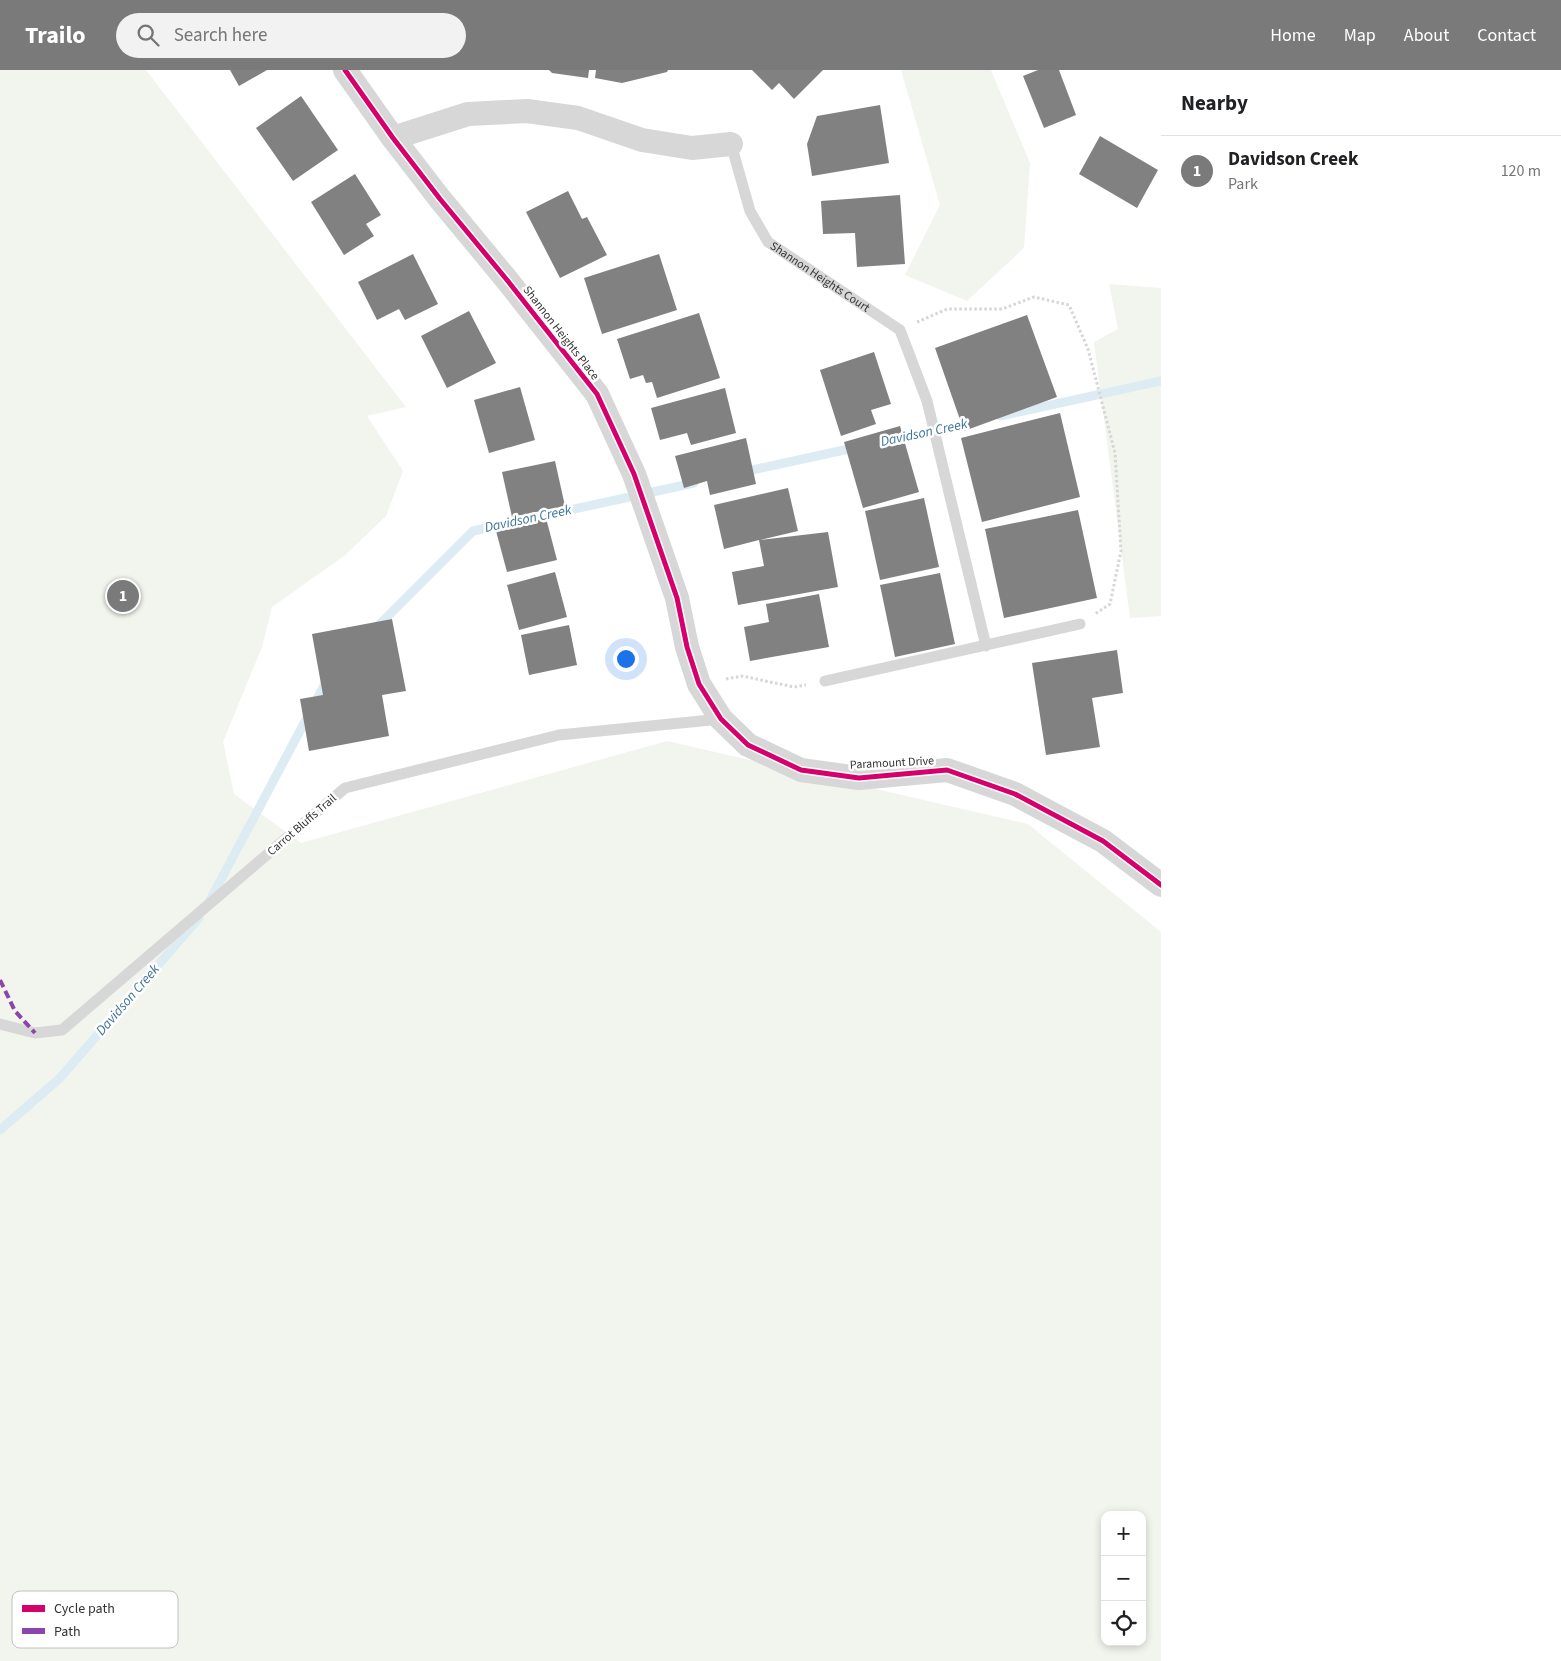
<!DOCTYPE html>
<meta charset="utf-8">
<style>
:root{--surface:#fff;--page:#f2f2f2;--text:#202124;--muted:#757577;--line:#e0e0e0;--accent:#7a7a7a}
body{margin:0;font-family:"Source Sans 3",sans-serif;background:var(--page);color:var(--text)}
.controls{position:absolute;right:15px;bottom:15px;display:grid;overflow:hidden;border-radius:10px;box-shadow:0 2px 8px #0003}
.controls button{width:45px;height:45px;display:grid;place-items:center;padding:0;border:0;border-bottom:1px solid var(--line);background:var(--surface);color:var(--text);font:25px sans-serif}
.you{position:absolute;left:625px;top:588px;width:18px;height:18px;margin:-12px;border:4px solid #fff;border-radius:50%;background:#1a73e8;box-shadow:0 0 0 8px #1a73e833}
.badge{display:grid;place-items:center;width:32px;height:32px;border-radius:50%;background:var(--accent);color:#fff;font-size:16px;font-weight:700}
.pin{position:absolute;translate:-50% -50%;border:2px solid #fff;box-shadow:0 1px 5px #0006}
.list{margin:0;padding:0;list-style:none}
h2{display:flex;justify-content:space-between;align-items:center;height:65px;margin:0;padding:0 20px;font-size:21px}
h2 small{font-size:16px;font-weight:400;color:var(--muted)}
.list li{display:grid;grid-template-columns:32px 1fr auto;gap:15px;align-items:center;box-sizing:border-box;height:70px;padding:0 20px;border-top:1px solid var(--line)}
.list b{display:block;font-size:19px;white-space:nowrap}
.list p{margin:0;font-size:16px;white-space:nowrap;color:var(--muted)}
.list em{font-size:16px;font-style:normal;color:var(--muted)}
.icon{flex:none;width:28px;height:28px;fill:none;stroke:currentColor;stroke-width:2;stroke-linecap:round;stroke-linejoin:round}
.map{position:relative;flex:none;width:1161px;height:1591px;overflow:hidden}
header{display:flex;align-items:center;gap:30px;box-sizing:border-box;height:70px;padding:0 25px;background:var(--accent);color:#fff}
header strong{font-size:24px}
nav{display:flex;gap:28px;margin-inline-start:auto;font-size:18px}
.search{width:350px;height:45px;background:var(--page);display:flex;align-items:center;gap:12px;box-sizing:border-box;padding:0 18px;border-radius:28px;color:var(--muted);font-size:19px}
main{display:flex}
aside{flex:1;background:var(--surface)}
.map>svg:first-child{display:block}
.green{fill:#f1f5ed;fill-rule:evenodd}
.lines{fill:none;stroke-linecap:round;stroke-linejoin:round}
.stream{stroke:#ddebf3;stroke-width:9}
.building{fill:#818181}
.path{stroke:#d6d6d6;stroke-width:3;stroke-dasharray:2.5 2.5;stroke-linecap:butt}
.service{stroke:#d7d7d7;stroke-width:11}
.minor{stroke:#d7d7d7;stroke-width:24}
.quiet{stroke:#8e44ad;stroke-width:4;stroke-dasharray:8 4;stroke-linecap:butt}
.cycleway-casing{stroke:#fff;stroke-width:8}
.cycleway{stroke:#d6006c;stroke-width:5}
.labels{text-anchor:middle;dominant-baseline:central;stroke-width:5;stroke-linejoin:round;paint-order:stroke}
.street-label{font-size:12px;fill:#333;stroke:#fff}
.water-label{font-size:14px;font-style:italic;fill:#3f7597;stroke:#fff}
.key{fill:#fff;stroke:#c2c2c2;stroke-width:1}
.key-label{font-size:14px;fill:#333}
</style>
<header>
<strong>Trailo</strong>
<div class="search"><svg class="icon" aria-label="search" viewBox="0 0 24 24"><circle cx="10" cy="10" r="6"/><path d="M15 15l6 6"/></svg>Search here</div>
<nav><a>Home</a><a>Map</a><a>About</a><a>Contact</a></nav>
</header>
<main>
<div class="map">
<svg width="1161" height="1591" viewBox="0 0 1161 1591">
<rect width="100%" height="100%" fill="#fff"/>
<g class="green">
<path d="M0,0H146L406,337L367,346L403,401L386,446L344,486L272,537L262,577L223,672L234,724L301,773L667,671L1028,754L1161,862V1591H0ZM1105,1445H1142V1572H1105Z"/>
<polygon points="901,0 991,0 1030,93 1024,178 967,231 905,205 940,135"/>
<polygon points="1109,214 1161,218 1161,546 1130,548 1094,272 1118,259"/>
</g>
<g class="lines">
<g class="stream">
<polyline points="1000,346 1161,311"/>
<polyline points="892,370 973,352"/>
<polyline points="743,402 858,377"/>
<polyline points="377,557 473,461 694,413"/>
<polyline points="209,832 328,608"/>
<polyline points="0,1060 60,1008 199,848"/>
</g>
</g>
<g class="building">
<polygon points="230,0 267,0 239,16"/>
<polygon points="549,0 589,0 588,8 552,3"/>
<polygon points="596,0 668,0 667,2 622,13 595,8"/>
<polygon points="752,0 823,0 794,29 779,13 772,20"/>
<polygon points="1038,0 1059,0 1076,45 1044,58 1023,6"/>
<polygon points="301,26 338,80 293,111 256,58"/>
<polygon points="880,35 889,93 812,106 807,74 817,46"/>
<polygon points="1100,66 1158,100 1137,138 1079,104"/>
<polygon points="355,104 381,145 366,154 374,166 344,185 311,132"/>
<polygon points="568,121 582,149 587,147 607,185 560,208 526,142"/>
<polygon points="900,125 905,194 857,197 855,163 823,164 821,131"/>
<polygon points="413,184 438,234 405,250 399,239 377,250 358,212"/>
<polygon points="659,184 677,240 602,264 584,208"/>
<polygon points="469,241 496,293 447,318 421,266"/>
<polygon points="699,243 720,308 657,328 652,312 646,313 643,305 630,309 617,269"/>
<polygon points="1027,245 1057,327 964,361 935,278"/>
<polygon points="874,282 891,334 871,340 876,354 841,366 820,300"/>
<polygon points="520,317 535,370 489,383 474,330"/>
<polygon points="725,318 736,363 691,375 687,363 660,370 651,338"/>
<polygon points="1060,343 1080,427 982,452 961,368"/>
<polygon points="900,356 919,422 863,438 844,372"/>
<polygon points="746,368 756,414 710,425 707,411 684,418 675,386"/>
<polygon points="555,391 565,436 512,447 502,402"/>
<polygon points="788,418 798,461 760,470 828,462 838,517 738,535 732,502 764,496 759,470 724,479 714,435"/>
<polygon points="924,428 939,497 880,510 865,441"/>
<polygon points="1078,440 1097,528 1004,548 985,459"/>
<polygon points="546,448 557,490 507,502 496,461"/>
<polygon points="555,502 567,547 519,560 507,515"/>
<polygon points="940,503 955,574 895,587 880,515"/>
<polygon points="819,524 829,577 750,591 744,557 769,552 766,534"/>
<polygon points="392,549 406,621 382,625 389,666 309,681 300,629 323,625 312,564"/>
<polygon points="569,555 577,595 529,605 521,565"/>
<polygon points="1117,580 1123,623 1092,628 1100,677 1046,685 1032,593"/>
</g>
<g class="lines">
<g class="path">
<polyline points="917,252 947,239 1002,239 1034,227 1069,235 1088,279 1115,383 1121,481 1110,534 1095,544"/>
<polyline points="726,609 742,606 794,617 806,615"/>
</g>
<g class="service">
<path id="s1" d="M731,74L750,141L768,172L900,260L927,331L986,576"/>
<polyline points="825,611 1080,554"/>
<polyline points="0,954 35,963 62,960 345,718 559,665 721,649"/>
</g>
<g class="minor">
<polyline points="345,0 393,68 440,129 507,210 597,324 634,404 677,528 687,577 699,614 721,649 748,675 801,700 859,708 947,700 1015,724 1103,771 1161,815"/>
<polyline points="393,68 468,44 527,41 578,48 642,70 692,78 731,74"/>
</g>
<polyline class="quiet" points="0,910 15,941 35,963"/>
<defs>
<polyline id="cycleway" points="345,0 393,68 440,129 507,210 597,324 634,404 677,528 687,577 699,614 721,649 748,675 801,700 859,708 947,700 1015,724 1103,771 1161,815"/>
</defs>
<use href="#cycleway" class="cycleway-casing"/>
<use href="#cycleway" class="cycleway"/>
</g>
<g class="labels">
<g class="street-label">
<text stroke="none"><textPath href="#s1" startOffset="168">Shannon Heights Court</textPath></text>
<text transform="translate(561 263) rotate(52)">Shannon Heights Place</text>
<text transform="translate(892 693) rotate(-3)">Paramount Drive</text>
<text transform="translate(302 755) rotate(-41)">Carrot Bluffs Trail</text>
</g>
<g class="water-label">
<text transform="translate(924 363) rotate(-12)">Davidson Creek</text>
<text transform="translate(528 449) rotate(-12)">Davidson Creek</text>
<text transform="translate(128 930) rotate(-49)">Davidson Creek</text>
</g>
</g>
<rect x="12" y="1521" width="166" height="57" rx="8" class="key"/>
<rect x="22" y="1535" width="23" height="7" fill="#d6006c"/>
<rect x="22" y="1558" width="23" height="6" fill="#8e44ad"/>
<g class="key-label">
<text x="54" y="1543">Cycle path</text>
<text x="54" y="1566">Path</text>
</g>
</svg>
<div class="controls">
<button>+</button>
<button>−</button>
<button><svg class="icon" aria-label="locate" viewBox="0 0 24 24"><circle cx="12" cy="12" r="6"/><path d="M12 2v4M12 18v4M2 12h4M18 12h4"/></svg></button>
</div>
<div class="you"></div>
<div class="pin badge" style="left:123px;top:526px">1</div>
</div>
<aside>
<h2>Nearby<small></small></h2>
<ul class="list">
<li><span class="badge">1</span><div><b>Davidson Creek</b><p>Park</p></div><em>120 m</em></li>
</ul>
</aside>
</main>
